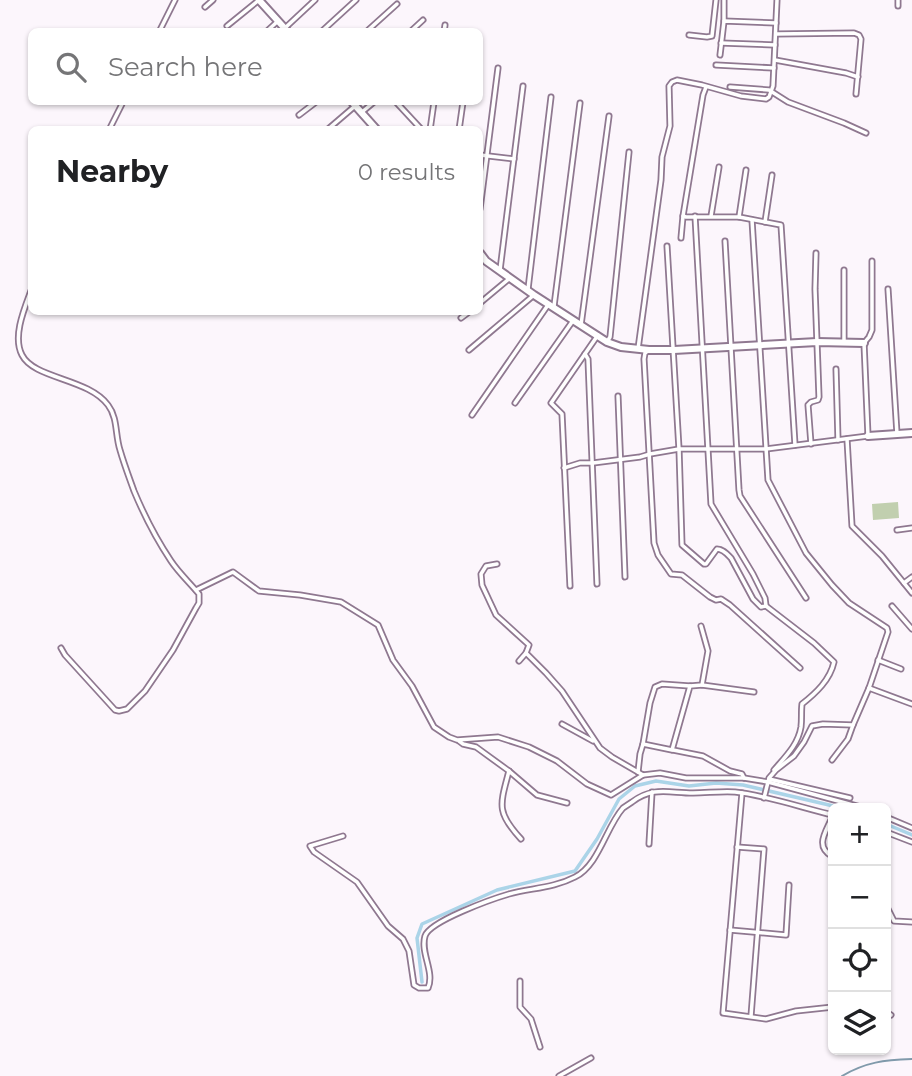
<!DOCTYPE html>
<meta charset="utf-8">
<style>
:root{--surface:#fff;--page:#f6f6f6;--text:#202124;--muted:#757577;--line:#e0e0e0}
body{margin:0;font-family:Montserrat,sans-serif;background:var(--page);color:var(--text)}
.controls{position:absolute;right:21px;bottom:21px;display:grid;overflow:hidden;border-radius:10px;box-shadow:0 2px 5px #0004}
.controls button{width:63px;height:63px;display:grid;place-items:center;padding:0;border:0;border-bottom:2px solid var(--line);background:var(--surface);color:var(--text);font:35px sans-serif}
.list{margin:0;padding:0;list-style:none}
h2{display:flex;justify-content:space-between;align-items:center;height:91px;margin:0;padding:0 28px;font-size:30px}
h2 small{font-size:23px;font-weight:400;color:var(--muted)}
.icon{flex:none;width:38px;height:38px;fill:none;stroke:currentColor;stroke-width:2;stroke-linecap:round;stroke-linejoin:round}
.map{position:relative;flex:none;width:912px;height:1076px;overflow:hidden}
.search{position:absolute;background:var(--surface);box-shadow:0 2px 5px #0004;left:28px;top:28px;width:455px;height:77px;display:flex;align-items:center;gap:18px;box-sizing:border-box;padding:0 24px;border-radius:10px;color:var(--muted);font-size:26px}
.panel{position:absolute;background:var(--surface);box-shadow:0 2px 5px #0004;left:28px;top:126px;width:455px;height:189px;border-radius:10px}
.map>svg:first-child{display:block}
.green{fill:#c1cfaf}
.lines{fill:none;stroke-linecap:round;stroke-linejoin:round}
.stream{stroke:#809aab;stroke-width:2}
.canal{stroke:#abd4e8;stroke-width:3.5}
.street-casing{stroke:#8f7890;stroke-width:7}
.secondary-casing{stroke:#8f7890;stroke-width:10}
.street{stroke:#fff;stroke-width:3.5}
.secondary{stroke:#fff;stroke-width:6}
</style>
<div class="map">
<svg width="912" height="1076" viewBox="0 0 912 1076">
<rect width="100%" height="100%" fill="#fcf6fc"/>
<polygon class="green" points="898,502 899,518 873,520 872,504"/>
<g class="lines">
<path class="stream" d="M842,1076C866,1062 884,1060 912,1059"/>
<g class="canal">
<polyline points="886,824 912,835"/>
<polyline points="422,982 417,938 422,924 497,890 575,871 597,839 619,799 635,786 656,781 689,786 716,783 743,785 842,808"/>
</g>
<defs>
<g id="street">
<polyline points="898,0 898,6"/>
<polyline points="205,7 213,0"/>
<polyline points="724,21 724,0"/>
<polyline points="227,26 259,0"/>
<polyline points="285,28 315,0"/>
<polyline points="159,32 175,0"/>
<polyline points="266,32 278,21"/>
<polyline points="321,32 356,0"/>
<polyline points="366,32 397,4"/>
<polyline points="410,32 423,20"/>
<polyline points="444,32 445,25"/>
<polyline points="776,34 854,33 859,35 861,39 856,94"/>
<polyline points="689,35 707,37 712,36 716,0"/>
<polyline points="721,43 775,45"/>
<polyline points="720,55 724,21 776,23"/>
<polyline points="775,60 846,73 858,77"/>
<polyline points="716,65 774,68"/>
<polyline points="706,87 703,95 683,216 686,217 739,217 781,225 795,445"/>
<polyline points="730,87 769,90 788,102 844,123 866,133"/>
<polyline points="396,102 422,130"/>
<polyline points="362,112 374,102"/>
<polyline points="299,115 316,102"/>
<polyline points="109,130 123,102"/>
<polyline points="327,130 355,106"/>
<polyline points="430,130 434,102"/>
<polyline points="459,130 463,102"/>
<polyline points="480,155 514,159"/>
<polyline points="480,209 498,68"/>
<path d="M695,216L711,504L753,574L765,598L766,606L814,643L834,662C830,680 816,693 802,704C801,712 802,719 801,727C798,745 785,757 774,770"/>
<polyline points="711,216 719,167"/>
<polyline points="739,217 746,170"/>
<polyline points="752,220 768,480 806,553 832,585 849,603 887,628 888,632 869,688 853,725 823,724 812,726 804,742 794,756 776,770 769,778 764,798"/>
<polyline points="765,222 772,175"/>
<polyline points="681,238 683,216"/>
<polyline points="725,241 739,490 740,496 806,598"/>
<path d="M667,246L679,449L682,545L704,564H706L717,549C723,549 727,554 731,558L753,599L761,607L766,606"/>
<polyline points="500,270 523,86"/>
<path d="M32,288C25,307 12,336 22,355C34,379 88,378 108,405C118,418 115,435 120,450C124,464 129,477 134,491C144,515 157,540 171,561C179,573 190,583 199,594V603L196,608L173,650L145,691L127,709L119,711L115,710L65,655L61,648"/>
<polyline points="528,289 551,97"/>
<polyline points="888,289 897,434"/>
<polyline points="480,303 510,278"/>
<polyline points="554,306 580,103"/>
<polyline points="461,318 469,312"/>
<polyline points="581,325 609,116"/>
<polyline points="607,342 610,337 629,152"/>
<polyline points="844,342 844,270"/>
<polyline points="638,349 661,180 662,157 670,126 669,86 672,82 677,80 702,85 741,96 766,99 769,97 773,86 777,0"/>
<polyline points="469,350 534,295"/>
<polyline points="649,350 645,353 644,359 654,543 658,555 671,574 682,575 710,597 716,600 721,599 730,605 800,668"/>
<polyline points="585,354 588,359 597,584"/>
<polyline points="836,369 838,440"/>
<polyline points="618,396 625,577"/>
<polyline points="515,403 572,322"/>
<polyline points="472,415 548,305"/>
<polyline points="847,439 852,526 882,556 912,593"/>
<polyline points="811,444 808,405 811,402 818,400 819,397 815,289 816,253"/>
<polyline points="564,468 580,463 593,463 640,457 650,454 679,449 766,449 868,436 864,343 869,337 872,330 872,261"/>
<polyline points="897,530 912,528"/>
<polyline points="497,564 486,566 481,574 482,585 496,615 529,645 526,653 546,673 562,691 600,748 612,757 643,775 660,773 686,778 744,778 768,782 864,808"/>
<polyline points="904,583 912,577"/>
<polyline points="570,586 562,414 551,403 598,335"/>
<polyline points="196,590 233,572 259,591 300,595 341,602 378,625 393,660 412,686 434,727 449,737 457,740 498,737 529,747 557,761 587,784 611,795 643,775"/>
<polyline points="892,606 912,629"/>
<polyline points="878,660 901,669"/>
<polyline points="519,661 526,653"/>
<polyline points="702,685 754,692"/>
<polyline points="869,688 912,704"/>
<polyline points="562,724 593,741"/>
<polyline points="459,741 463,744 476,747 509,771 537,795 567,803"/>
<polyline points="643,744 650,703 655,687 662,684 690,686"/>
<polyline points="673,750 703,756 730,771 742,774 744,778"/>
<polyline points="832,760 848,739 853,725"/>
<path d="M509,771C500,805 496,812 521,839"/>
<polyline points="638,772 640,754 643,744 672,750 690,686 702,685 708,651 701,626"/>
<polyline points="769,779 850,798"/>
<polyline points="742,793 723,1013 766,1019 796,1011 833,1007"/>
<path d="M833,815C827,831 813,846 833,857"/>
<polyline points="886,817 912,828"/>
<polyline points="886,832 912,842"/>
<path d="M343,836L310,846L314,852L357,882L388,926L403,939L409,951L414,985L419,988H428C435,972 420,953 425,936C430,921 492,899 509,894C531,888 554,888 575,877C599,865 606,827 623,808C626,806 629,804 632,802C653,786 669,793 693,793C707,793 721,791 735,792C765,795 803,808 833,815"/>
<polyline points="649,844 652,792"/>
<polyline points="737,847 764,849 751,1016"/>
<polyline points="886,905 894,921 912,922"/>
<polyline points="730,930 786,935 789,885"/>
<polyline points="520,981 520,1007 531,1019 540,1047"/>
<polyline points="886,1012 891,1015"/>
<polyline points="559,1076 591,1058"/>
</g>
<g id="secondary">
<polyline points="259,0 288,32"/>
<polyline points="352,102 377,130"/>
<polyline points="480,253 486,261 534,295 607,342 621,347 649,350 674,350 817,342 864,343"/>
<polyline points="868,436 912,433"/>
</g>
</defs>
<use href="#street" class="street-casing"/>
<use href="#secondary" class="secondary-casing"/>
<use href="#street" class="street"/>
<use href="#secondary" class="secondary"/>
</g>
</svg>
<div class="controls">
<button>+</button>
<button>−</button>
<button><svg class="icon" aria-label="locate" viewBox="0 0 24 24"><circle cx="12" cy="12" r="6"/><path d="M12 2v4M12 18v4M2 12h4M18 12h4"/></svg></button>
<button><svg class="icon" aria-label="layers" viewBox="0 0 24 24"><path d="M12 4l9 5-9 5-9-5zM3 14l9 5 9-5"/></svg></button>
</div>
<div class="search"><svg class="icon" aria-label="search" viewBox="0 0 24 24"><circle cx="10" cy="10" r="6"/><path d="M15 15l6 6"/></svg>Search here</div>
<section class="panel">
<h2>Nearby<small>0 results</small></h2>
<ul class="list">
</ul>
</section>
</div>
